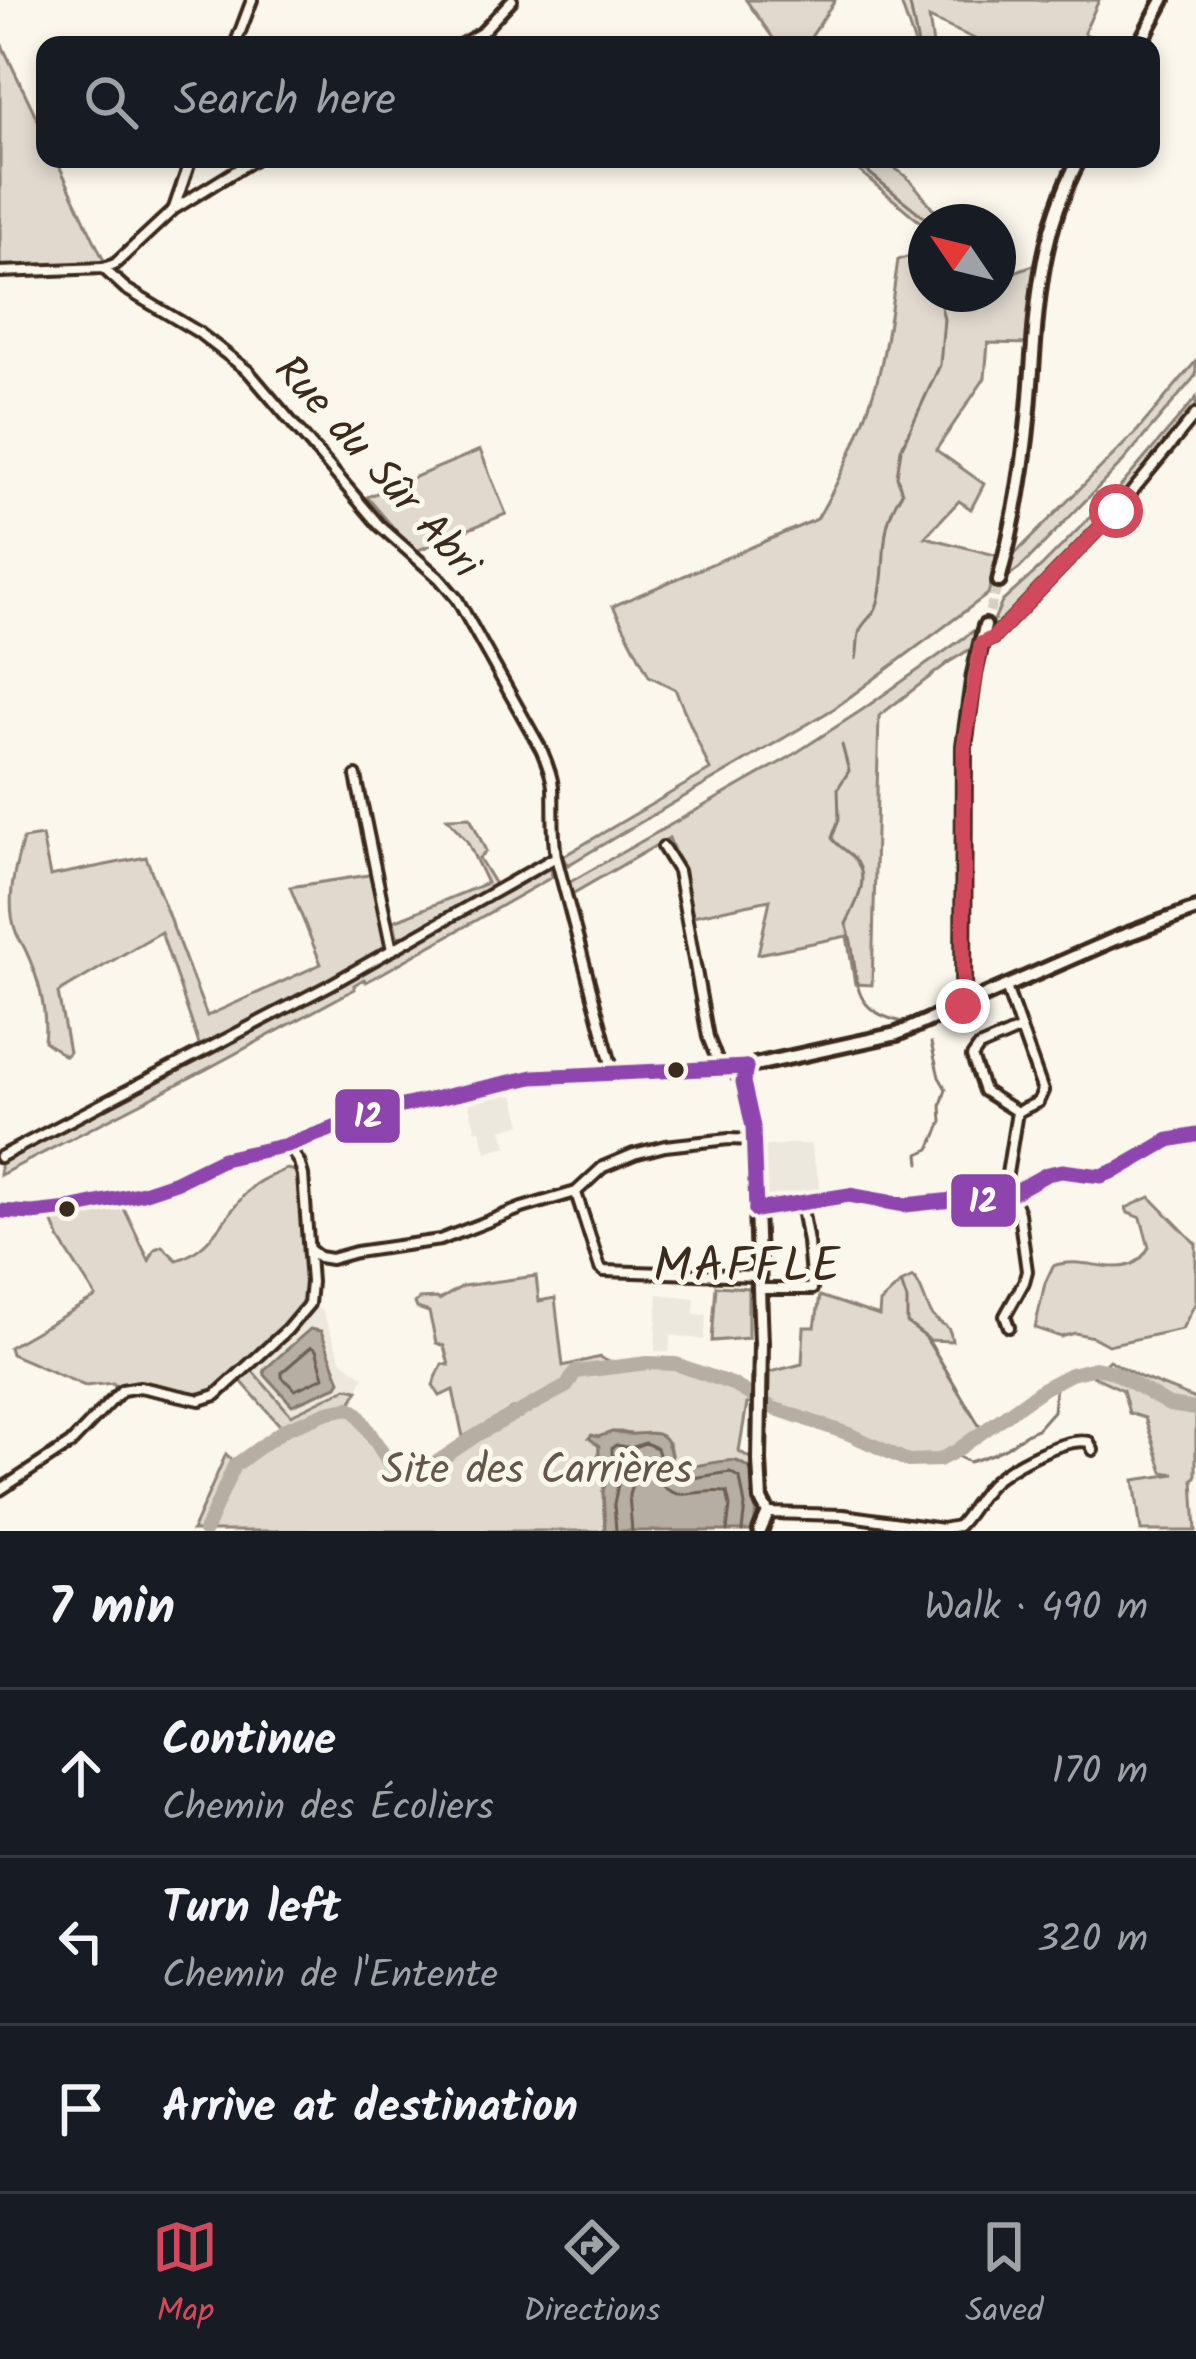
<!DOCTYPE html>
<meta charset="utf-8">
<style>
:root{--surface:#171b24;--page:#242831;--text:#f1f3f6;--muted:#9ea1a6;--line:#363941;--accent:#d1495b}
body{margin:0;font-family:Kalam,sans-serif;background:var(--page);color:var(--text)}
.compass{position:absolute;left:908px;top:204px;width:108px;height:108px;border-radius:50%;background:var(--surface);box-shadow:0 6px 18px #0003;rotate:305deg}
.stop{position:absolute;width:36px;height:36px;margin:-27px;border:9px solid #d1495b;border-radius:50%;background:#fff}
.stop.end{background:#d1495b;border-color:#fff;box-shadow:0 3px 12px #0008}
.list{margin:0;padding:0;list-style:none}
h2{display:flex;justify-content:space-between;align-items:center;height:156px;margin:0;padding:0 48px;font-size:51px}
h2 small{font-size:39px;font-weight:400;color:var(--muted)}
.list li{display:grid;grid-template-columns:78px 1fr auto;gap:36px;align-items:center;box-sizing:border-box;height:168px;padding:0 48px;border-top:3px solid var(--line)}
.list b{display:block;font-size:45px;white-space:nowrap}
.list p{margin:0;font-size:39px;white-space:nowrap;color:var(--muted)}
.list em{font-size:39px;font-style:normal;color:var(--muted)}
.icon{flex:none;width:66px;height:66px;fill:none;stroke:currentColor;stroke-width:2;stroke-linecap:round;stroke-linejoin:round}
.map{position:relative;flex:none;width:1196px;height:1531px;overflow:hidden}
.search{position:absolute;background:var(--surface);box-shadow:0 6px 18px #0003;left:36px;right:36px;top:36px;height:132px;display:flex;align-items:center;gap:30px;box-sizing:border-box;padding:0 42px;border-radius:24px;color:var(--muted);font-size:45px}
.sheet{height:660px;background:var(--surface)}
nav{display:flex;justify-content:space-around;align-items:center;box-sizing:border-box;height:168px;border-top:3px solid var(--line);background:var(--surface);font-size:33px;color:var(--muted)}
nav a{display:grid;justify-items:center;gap:6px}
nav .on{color:var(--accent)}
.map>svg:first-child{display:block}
.built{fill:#ede8dd}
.green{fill:#dfd9ce;stroke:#8d8276;stroke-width:3}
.water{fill:#b6aea2;stroke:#85796d;stroke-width:3}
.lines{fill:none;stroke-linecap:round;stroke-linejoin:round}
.shore{stroke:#6c5f53;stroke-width:3}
.stream{stroke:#85796d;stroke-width:3}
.river{stroke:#b6aea2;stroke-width:14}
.secondary-tunnel{stroke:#d5cec3;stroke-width:10;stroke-dasharray:10 5;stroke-linecap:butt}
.street-casing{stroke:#3b2a1e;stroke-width:16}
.secondary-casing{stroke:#3b2a1e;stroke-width:20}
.street{stroke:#fbf7ec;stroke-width:8}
.secondary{stroke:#fbf7ec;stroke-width:10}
.bus-1-casing{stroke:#fbf7ec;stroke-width:24}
.bus-1{stroke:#8e44ad;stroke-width:15}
.route{stroke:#d1495b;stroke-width:15}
.bus-dot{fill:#3b2a1e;stroke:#fbf7ec;stroke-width:4.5}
.labels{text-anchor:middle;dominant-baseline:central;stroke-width:10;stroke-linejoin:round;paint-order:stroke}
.street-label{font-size:42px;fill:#3b2a1e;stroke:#fbf7ec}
.park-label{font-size:42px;fill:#64564a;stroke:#fbf7ec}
.quarter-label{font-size:48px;letter-spacing:3px;fill:#3b2a1e;stroke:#fbf7ec}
.line-badge{stroke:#fbf7ec;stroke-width:4.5}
.badge-label{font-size:33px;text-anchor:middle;font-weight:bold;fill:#fff}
</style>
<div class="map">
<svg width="1196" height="1531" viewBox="0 0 1196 1531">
<rect width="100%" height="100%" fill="#fbf7ec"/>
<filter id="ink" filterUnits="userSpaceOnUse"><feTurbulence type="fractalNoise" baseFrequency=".00833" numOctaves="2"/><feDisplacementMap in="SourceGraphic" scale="24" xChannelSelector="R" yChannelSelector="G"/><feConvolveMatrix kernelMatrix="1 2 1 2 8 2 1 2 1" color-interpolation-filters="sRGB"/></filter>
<g filter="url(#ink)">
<g class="built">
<polygon points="507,1089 509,1096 514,1095 522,1124 502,1130 507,1146 486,1152 480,1130 476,1130 467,1099"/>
<polygon points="788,1144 810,1144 822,1194 763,1204 761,1147"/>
<polygon points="658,1294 695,1298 694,1314 707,1315 704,1340 671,1335 669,1352 655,1351"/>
<polygon points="309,1304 322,1311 342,1361 364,1377 358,1390 347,1388 291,1415 248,1367"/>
</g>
<g class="green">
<polygon points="746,0 835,0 806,45 778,45"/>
<polygon points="900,0 1099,0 1084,33 1105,45 988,45 929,18 933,45 915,45"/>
<polygon points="0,41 45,135 45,159 56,159 105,263 0,267"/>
<path d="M851,159C906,159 912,185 944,222H926V227L851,164Z"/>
<path d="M926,244V294H998V278L1036,264L1029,344L988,343L985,378L936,450L984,484L971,509L959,501L925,537L999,556L988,594L835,708L568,865L562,857L710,770L675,689L649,676L613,606L817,519C842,477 863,427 877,381C888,341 892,300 898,260L921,252Z"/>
<polygon points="1196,361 1196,375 1192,380 1120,465 1019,569 1006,578 1011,558 1138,430"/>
<polygon points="1196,398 1196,410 1090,536 992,635 988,634 1002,602 1043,565 1121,486"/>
<polygon points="480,450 506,514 414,552 367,497"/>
<polygon points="979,627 977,645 949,662 879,716 872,985 855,984 847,936 758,954 770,900 693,916 684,876 669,838 572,894 570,882 788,758 862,710"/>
<polygon points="470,817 486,851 479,858 496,886 406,937 397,936 394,921 487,883 467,841 447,818"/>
<path d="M42,836L50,876L146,857L207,1016L321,964L290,887L375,874L388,946L329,981L200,1047L161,932L58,993L69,1052L65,1056L44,1041C48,1011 38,976 25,949C22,943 18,938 16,932C5,902 15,868 23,839Z"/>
<polygon points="549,866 552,877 381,974 366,982 364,979 354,985 355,989 205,1070 0,1175 0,1157 330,989"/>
<path d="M286,1169L296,1171L299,1181L307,1285L311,1290L309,1304L249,1367L291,1415L347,1388L358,1390L349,1408C369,1421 384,1471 406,1475C411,1476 420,1472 425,1470L510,1416L512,1409L463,1437L453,1390L440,1396L433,1385L442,1364L449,1365L444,1346L436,1343L429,1312L417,1308L415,1303L419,1299L437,1298L439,1300L463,1286L536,1276L539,1301L555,1298L563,1366L600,1357C623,1373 647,1360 674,1364C702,1368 730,1383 754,1398L755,1404H747L739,1451L753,1460L754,1471C748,1468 742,1463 736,1461C729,1459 694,1466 685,1469L672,1461L669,1443L621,1432H612L594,1441L599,1446V1458L610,1470L603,1491L605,1529L603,1531H192L226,1454L235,1465L284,1430L241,1381L237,1377L205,1401L140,1387L120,1391L113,1383L85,1386L11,1354L9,1347L96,1297L60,1240L51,1218L110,1207L114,1209L115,1207L123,1206L149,1261L155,1249L162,1246L177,1260C213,1250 227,1210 252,1187C260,1179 276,1174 286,1169Z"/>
<path d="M1150,1197L1196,1244V1302L1182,1329L1108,1345L1093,1337L1075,1333L1061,1337L1035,1328L1045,1283L1053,1266C1089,1253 1128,1287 1149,1247L1141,1218L1128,1213L1126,1208Z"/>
<path d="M913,1277C924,1288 924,1304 933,1316C943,1329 949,1320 952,1341L927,1340L982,1430L956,1451L939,1460L908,1461L766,1402V1373L802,1364L804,1327H815L820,1296L879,1316L880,1303L901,1283Z"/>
<polygon points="716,1286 748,1288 748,1338 712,1341"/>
<polygon points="1109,1360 1140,1377 1196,1399 1196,1477 1193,1479 1196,1531 1141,1531 1134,1480 1175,1474 1163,1472 1145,1418 1129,1413 1123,1390 1093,1376"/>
</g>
<g class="water">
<polygon points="310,1329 321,1331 340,1381 337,1386 292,1405 265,1375 264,1370"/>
<path d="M612,1432C619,1433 627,1435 634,1434C661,1432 667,1431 672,1461L685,1469C693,1466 729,1459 736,1461C742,1463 748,1468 754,1471L757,1504L753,1531H603L605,1528L603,1491L609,1470L599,1458V1446L589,1438L592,1435L598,1437Z"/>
</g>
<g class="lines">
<g class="shore">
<polygon points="311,1347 316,1350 324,1377 295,1390 282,1377 282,1372"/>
<polyline points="616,1531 614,1504 621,1469 612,1454 612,1448 616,1445 631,1448 645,1443 657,1448 663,1468 680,1480 730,1472 740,1478 745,1505 742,1531"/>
<path d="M632,1531L629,1495L636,1470L642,1467C684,1510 676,1488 727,1492L730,1506L727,1531"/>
</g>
<g class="stream">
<polyline points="909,0 918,45"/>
<polyline points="856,159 862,167 925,218 926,222"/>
<polyline points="926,257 923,264 926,278"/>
<path d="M856,659C858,651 857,638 860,630C864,621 873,616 877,606C890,563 875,532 902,493L897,476L901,449L940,365L944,319L938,294"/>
<path d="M842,745L849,771L838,788L839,819L832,838C838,847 847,850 854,858C872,878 855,905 846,924C864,971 840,1009 903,1022"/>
<polyline points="920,1163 919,1154 930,1149 942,1122 941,1105 946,1089 939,1077 931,1043"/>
<polyline points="901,1283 907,1300 907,1323 927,1338 982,1430"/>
<path d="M951,1453L969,1462C982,1458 999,1453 1010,1445C1020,1438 1025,1433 1037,1429L1053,1411L1056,1382"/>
</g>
<polyline class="river" points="205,1531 234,1466 285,1429 328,1412 349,1408 357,1413 388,1461 401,1474 410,1476 425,1470 480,1433 567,1386 575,1372 647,1363 676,1364 732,1384 773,1408 849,1434 908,1461 939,1460 956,1451 1044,1388 1071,1374 1095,1368 1114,1372 1169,1405 1196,1409"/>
<polyline class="secondary-tunnel" points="985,626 999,581"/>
<defs>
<g id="street">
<polyline points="235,45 252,0"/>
<polyline points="460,45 481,33 512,0"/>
<polyline points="174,208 191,159"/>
<polyline points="103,268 115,264 174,209 255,159"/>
<path d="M0,272L103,268L126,289L198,332L248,371L379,525L439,578L457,599L541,749C546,761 552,774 553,787C554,812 552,832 556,857L613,1072"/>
<polyline points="981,644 993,638 1116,511 1196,414"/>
<polyline points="356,776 392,950"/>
<polyline points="663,847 678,871 708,1037 720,1067"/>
<polyline points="1006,987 1043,1091 1038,1102 1017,1112"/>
<polyline points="1017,1112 984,1091 972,1057 979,1047 1021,1029"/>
<polyline points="0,1157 328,986 556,857"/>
<polyline points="576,1193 600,1268 604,1271 758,1276"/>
<polyline points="756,1210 849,1195 905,1205 953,1200 998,1201 1047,1174 1062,1171 1101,1176 1119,1169 1143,1153 1169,1140 1196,1135"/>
<polyline points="310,1250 319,1257 331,1259 356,1252 440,1240 522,1208 576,1192 603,1167 634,1154 665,1146 729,1139 753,1140"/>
<polyline points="759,1289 812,1289 808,1242 801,1203"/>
<polyline points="1009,1327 1005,1316 1024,1282 1027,1271 1019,1213 1006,1180 1017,1112"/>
<polyline points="0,1490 70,1444 122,1390 140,1387 200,1400 216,1395 287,1330 309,1304 311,1282 303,1175 299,1162 287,1145"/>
<path d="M768,1513L843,1515L942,1529L958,1526C971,1513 979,1494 994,1481C1012,1465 1065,1437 1089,1442L1093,1450"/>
</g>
<g id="secondary">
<polyline points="1139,45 1163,0"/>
<path d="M999,581C1014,524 1024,467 1029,409C1037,317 1035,243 1079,159"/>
<polyline points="963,1006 964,746 974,674 985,626"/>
<polyline points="733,1067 743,1082 753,1127 761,1343 759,1460 761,1500 768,1513 760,1531"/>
<polyline points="0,1211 32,1213 69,1209 143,1193 176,1182 223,1159 287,1145 384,1110 533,1077 746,1067 897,1034 1115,939 1196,909"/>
</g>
</defs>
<use href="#street" class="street-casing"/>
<use href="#secondary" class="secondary-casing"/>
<use href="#street" class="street"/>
<use href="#secondary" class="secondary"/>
<defs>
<g id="bus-1">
<polyline points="746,1067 743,1082 753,1127 756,1210"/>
<polyline points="756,1210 849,1195 905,1205 953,1200 998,1201 1047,1174 1062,1171 1101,1176 1119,1169 1169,1140 1196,1135"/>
<polyline points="0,1211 32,1213 69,1209 143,1193 176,1182 223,1159 287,1145 384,1110 533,1077 746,1067"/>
</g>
</defs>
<use href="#bus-1" class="bus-1-casing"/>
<use href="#bus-1" class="bus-1"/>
</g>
</g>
<g class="lines" filter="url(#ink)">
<polyline class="route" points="963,1006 964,746 981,644 993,638 1116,511"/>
</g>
<g class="bus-dot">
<circle cx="676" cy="1070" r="10"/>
<circle cx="67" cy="1209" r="10"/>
</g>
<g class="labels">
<g class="street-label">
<text transform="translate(376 468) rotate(48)">Rue du Sûr Abri</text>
</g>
<g class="park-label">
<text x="537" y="1471">Site des Carrières</text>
</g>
<g class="quarter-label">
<text x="748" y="1268">MAFFLE</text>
</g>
</g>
<g class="line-badge">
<rect x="333" y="1087" width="69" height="58" rx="12" fill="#8e44ad"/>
<rect x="949" y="1172" width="69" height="57" rx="12" fill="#8e44ad"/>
</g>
<g class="badge-label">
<text x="368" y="1127">12</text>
<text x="983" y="1212">12</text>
</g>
</svg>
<svg class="compass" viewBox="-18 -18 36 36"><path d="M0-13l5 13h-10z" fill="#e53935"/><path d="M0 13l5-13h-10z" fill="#9ea1a6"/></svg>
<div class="stop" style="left:1116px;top:511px"></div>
<div class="stop end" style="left:963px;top:1006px"></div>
<div class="search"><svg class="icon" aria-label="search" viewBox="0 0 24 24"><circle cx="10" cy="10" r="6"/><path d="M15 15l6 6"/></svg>Search here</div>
</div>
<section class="sheet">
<h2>7 min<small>Walk · 490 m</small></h2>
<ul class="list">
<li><svg class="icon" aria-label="ahead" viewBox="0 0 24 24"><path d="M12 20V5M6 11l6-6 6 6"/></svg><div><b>Continue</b><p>Chemin des Écoliers</p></div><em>170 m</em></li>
<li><svg class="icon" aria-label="left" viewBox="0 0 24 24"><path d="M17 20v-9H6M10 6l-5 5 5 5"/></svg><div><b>Turn left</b><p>Chemin de l'Entente</p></div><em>320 m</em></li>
<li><svg class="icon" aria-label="arrive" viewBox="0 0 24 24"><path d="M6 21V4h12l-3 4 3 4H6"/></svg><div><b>Arrive at destination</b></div></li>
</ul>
</section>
<nav>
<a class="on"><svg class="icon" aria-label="map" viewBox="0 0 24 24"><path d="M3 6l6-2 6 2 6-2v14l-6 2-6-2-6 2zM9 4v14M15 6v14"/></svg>Map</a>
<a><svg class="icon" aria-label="directions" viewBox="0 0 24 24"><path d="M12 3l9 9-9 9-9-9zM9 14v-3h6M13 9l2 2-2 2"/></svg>Directions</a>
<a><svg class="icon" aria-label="saved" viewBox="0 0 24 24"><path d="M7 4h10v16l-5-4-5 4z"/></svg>Saved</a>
</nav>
